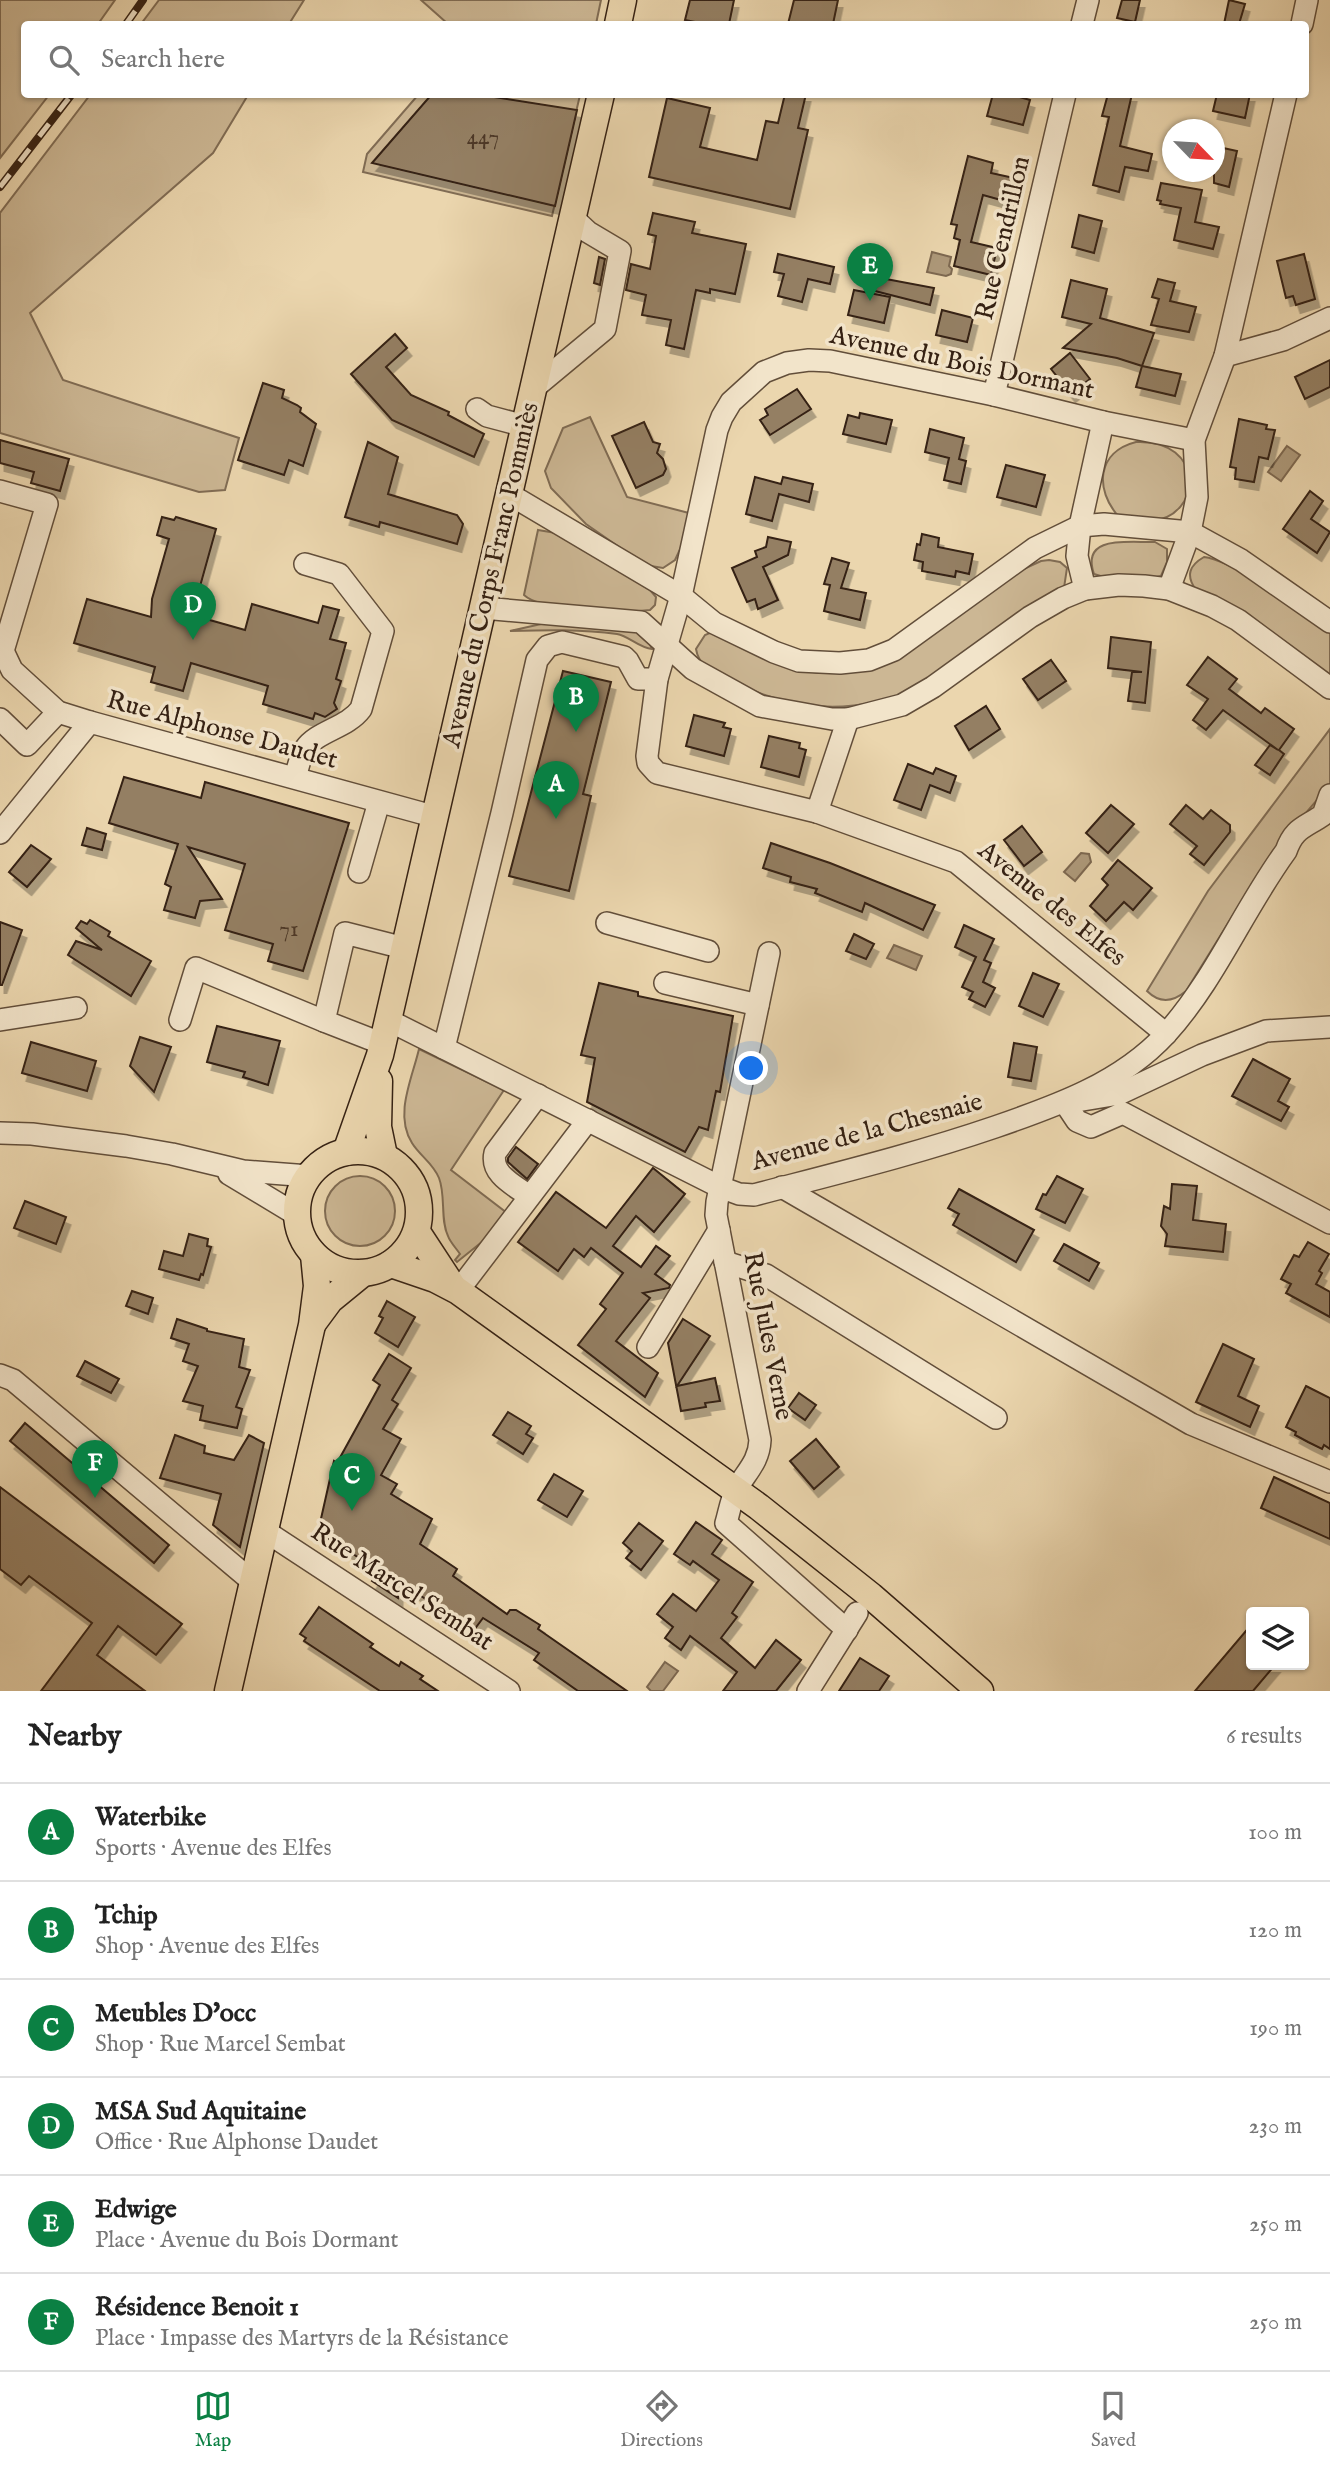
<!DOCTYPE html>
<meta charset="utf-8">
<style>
:root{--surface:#fff;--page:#f2f2f2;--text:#222;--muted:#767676;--line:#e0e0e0;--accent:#0b8043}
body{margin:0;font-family:"IM FELL English",serif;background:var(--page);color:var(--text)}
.controls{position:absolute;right:21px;bottom:21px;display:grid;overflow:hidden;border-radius:7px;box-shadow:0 2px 5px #0004}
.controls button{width:63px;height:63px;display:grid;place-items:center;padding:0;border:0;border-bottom:2px solid var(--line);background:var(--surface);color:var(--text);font:35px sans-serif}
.compass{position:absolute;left:1162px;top:119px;width:63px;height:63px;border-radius:50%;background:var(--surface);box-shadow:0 2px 5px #0004;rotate:115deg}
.you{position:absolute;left:752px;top:1069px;width:24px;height:24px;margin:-18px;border:5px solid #fff;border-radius:50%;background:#1a73e8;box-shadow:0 0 0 10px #1a73e833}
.badge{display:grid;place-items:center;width:46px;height:46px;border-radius:50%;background:var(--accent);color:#fff;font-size:23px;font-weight:700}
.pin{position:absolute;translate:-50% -58px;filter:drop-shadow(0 2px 4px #0008)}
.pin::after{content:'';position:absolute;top:37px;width:24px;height:21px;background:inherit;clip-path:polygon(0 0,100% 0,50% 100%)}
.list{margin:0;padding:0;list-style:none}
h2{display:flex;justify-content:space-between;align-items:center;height:91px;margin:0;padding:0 28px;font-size:30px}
h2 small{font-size:23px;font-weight:400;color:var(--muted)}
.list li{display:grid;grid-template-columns:46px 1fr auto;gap:21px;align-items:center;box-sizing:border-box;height:98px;padding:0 28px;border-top:2px solid var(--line)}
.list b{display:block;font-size:26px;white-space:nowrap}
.list p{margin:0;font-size:23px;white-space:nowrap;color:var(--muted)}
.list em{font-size:23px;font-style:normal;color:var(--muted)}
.icon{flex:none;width:38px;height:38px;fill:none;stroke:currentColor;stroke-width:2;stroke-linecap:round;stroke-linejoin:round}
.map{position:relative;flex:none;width:1330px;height:1691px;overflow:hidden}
.search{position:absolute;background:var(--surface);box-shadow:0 2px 5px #0004;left:21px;right:21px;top:21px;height:77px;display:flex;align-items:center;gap:18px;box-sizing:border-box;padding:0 24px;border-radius:7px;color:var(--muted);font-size:26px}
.sheet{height:679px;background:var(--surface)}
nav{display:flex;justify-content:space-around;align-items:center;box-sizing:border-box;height:98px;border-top:2px solid var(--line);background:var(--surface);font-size:19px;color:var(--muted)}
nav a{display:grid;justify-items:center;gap:4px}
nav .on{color:var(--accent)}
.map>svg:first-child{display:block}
.green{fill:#ccb794;stroke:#806c54;stroke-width:2}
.water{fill:#ad9879;stroke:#7d6850;stroke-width:2}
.building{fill:#947f64;stroke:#352113;stroke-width:2;filter:url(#shadow)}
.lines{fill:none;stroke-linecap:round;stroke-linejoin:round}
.minor-casing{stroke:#624e3a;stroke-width:24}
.major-casing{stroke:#352113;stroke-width:29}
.minor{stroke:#f2e4ca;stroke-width:21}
.major{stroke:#ebd6ae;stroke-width:26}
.rail-casing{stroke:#352113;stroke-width:8}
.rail{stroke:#f2e4ca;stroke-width:5;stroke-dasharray:16;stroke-linecap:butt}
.labels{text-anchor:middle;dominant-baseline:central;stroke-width:7;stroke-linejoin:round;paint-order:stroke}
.number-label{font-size:23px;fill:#4d3827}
.street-label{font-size:26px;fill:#352113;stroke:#f2e4ca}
</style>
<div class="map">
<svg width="1330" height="1691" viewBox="0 0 1330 1691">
<defs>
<filter id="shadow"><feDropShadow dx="4.5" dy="8" stdDeviation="0" flood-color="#0004"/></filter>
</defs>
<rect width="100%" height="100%" fill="#ebd6ae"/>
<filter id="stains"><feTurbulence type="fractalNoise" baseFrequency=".00286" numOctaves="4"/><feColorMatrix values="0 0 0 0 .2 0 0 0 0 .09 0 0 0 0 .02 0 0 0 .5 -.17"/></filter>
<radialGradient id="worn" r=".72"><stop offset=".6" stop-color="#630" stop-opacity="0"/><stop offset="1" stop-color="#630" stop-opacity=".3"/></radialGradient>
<g class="green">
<polygon points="0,0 115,0 98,24 24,24 24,94 49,95 0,158"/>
<polygon points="159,0 304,0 289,24 141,24"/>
<polygon points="421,0 601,0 596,24 448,24"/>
<polygon points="90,95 248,95 213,153 30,313 63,380 239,438 225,490 199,492 0,433 0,213"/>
<polygon points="418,95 580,95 552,216 363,172 367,154"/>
<polygon points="590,417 627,497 689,513 683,543 675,560 663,568 645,565 586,524 551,488 545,471 563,428"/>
<path d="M1136,442C1206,439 1203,517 1151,521C1141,522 1129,518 1119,517C1094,489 1097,452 1136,442Z"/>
<path d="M538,530L556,533L650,590L656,597L655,605L650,610L639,611C611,610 544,613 524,595Z"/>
<path d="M1155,542L1167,549V562L1161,576C1141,582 1114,581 1094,574C1080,534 1130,543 1155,542Z"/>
<path d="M1204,557C1237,561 1301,613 1330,633V676L1196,590C1185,575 1190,565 1204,557Z"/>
<path d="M1049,560L1060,562L1067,568L1064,588L918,688C854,716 791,712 730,680C715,672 699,668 696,649L705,635L712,632L792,668L818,673L849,672L1011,575L1041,561Z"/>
<path d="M550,622L630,629L646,635L652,649C639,648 629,636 617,634C581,629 545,630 510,631Z"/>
<path d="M1330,729V785L1273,851L1186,991C1173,1002 1160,1004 1147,991L1208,891Z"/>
<path d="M419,1049L504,1090L451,1170L507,1213L493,1233L457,1262L455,1260L460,1254C456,1248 450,1242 448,1236C440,1220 446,1196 439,1178C433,1163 420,1156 412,1143C394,1115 412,1079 419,1049Z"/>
<circle cx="360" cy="1211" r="35"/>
</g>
<g class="water">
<polygon points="932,252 951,257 949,266 952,269 951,274 946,276 927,272"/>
<polygon points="1287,446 1300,455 1281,481 1268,472"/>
<polygon points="1081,853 1089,854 1091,862 1075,881 1064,872"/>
<polygon points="894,945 922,956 916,970 887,958"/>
<polygon points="665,1662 678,1671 663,1691 651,1691 647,1687"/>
</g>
<g class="building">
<polygon points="690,0 734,0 729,24 705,24 685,20"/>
<polygon points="794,0 838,0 833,24 788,24"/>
<polygon points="1122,0 1140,0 1135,22 1117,18"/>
<polygon points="1229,0 1245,4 1239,24 1224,24"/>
<polygon points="432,94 475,94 577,110 555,206 372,163"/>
<polygon points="785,94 806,94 798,128 808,130 790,209 649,177 667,98 710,108 700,147 757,160 766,121 778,123"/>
<polygon points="993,94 1009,94 1030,100 1023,125 987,116"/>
<polygon points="1108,94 1132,94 1120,146 1152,154 1148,171 1125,167 1119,192 1093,185 1109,117 1102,116"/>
<polygon points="1217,94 1250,94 1245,118 1213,111"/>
<polygon points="1214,146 1237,151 1229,187 1214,183"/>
<polygon points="968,156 993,163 991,173 1014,178 1008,202 983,195 971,242 997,248 991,275 954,266 960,240 954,238 957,225 951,224"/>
<polygon points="1161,183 1202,190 1195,222 1219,227 1213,249 1174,240 1181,208 1160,204 1161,201 1157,200"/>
<polygon points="653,213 695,222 692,233 746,244 735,294 710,289 710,293 696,290 684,349 666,345 671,320 642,315 646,295 626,290 631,264 650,269 656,236 648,234"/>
<polygon points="1079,215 1102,221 1094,253 1072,247"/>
<polygon points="778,254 834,267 830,284 808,279 802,302 778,296 784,274 774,272"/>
<polygon points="1304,254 1315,299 1296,305 1293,296 1286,298 1277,261"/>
<polygon points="599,257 605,259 600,285 594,283"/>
<polygon points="870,276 934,288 930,305 867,289"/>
<polygon points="1158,279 1175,283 1170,301 1196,307 1189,332 1151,325 1159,299 1152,297"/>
<polygon points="1071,280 1107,289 1100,318 1154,333 1142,366 1181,374 1175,396 1136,387 1142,366 1117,358 1063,348 1091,324 1062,317"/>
<polygon points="854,290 890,297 884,323 848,315"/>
<polygon points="942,310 973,318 967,342 936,335"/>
<polygon points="395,334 407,348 386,367 411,395 449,412 448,415 484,434 474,457 392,420 351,374"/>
<polygon points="1070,353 1090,379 1071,394 1051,369"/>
<polygon points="1330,360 1330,387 1305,399 1295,377"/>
<polygon points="263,383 284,390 282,398 297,405 301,408 300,412 316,424 303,466 289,460 284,475 238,460"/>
<polygon points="797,389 811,409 770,435 760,420 768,415 765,409"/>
<polygon points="860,413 892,420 886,444 843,434 848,415 859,418"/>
<polygon points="1239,419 1267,425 1266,429 1275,430 1268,459 1259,457 1254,482 1235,479 1236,468 1230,467"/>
<polygon points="644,422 653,442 660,444 657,453 663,459 666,469 663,475 636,488 612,436"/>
<polygon points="930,429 964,438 959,459 966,461 961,484 944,480 949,458 925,452"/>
<polygon points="0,440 69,459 60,491 31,483 34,472 0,463"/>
<polygon points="368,442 398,457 388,494 457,515 463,524 457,544 380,522 379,527 345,517"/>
<polygon points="1006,465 1045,475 1036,507 997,497"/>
<polygon points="755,477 781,484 783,477 813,484 809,502 779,494 772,521 746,514"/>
<polygon points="1310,491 1323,501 1311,519 1330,532 1317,553 1283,529"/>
<polygon points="162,517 174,520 176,517 216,529 192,615 245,630 252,604 318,623 323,606 339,610 330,639 346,643 336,679 341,681 334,703 337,709 325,717 315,713 313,719 263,704 268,686 191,663 183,691 151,682 155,667 74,643 87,599 151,617 152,599 169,539 157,535"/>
<polygon points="922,534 939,538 938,547 973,554 969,574 956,571 955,577 922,571 923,562 914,560 917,544 920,545"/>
<polygon points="768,537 791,542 788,555 763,567 778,600 758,609 755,599 747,602 732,568 757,557 755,551 766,547"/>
<polygon points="832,558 849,563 841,588 866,593 860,620 824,611 830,585 824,584"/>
<polygon points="1111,637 1151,642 1145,703 1128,701 1132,672 1142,672 1108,668"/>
<polygon points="1208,657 1237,679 1229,689 1261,713 1265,708 1294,729 1279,750 1284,754 1270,775 1255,765 1270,745 1278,750 1223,710 1206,730 1193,720 1208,699 1187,685"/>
<polygon points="1051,660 1066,681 1038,700 1023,679"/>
<polygon points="563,671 611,682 583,794 591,796 569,891 509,876"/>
<polygon points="986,706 1000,729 969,750 955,726"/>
<polygon points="694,715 725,723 723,727 731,729 724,756 686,746"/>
<polygon points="769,736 800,743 799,748 806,750 799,777 761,767"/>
<polygon points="908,764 933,774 936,768 956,776 950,793 930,785 921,810 894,800"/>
<polygon points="124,777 201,798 205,782 349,823 303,971 268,961 273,944 225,930 245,864 188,847 222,899 200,901 195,918 164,910 171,887 165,884 178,844 109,823"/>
<polygon points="1111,805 1134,824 1108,853 1086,833"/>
<polygon points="1186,805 1203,819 1211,810 1230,825 1230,832 1204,865 1190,854 1197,846 1170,824"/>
<polygon points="1022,826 1042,852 1024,866 1004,840"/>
<polygon points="87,828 106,834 102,850 82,845"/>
<polygon points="771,843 830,863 935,905 923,930 865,903 862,912 815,893 817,889 790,882 791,877 763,868"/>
<polygon points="31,845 51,859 27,887 9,872"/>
<polygon points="1118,860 1152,888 1133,910 1124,902 1106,921 1090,906 1108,885 1102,879"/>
<polygon points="90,920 110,932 108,936 151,961 131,996 68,955 76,941 102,950 76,928 81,921 87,924"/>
<polygon points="0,922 22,930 2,985 0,985"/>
<polygon points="964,925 994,939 984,960 991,963 983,982 995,988 985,1007 969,999 973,992 962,987 976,957 955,947"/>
<polygon points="854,934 874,944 866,959 846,951"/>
<polygon points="1033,973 1059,984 1043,1017 1019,1006"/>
<polygon points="599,983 638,992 638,996 733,1016 720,1092 716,1091 708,1130 699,1127 685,1152 587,1102 595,1058 581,1055"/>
<polygon points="217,1026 280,1041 268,1085 243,1077 245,1072 207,1062"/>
<polygon points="140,1037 171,1047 154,1092 130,1066"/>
<polygon points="31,1042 96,1061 87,1091 22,1073"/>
<polygon points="1014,1043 1037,1047 1031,1081 1008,1077"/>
<polygon points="1253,1059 1290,1079 1278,1101 1289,1107 1281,1121 1232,1096"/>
<polygon points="516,1147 538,1164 527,1179 508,1162 508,1158"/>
<polygon points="653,1168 685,1194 654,1232 636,1216 613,1246 641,1267 656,1246 670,1256 655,1274 670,1285 669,1288 643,1293 650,1298 616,1341 658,1373 645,1397 578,1345 606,1309 600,1304 623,1273 591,1248 584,1257 574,1249 558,1271 518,1242 556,1192 606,1228"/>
<polygon points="1057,1176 1083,1189 1065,1223 1036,1209 1043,1194 1046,1195"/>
<polygon points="1172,1184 1197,1186 1193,1220 1226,1224 1223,1252 1165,1246 1167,1234 1161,1226 1164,1206 1170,1209"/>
<polygon points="959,1189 1034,1230 1016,1262 953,1225 959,1214 948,1208"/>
<polygon points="25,1201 66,1217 56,1244 14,1228"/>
<polygon points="189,1234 208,1239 207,1246 211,1247 203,1275 201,1274 199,1280 159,1269 164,1251 183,1256"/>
<polygon points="1308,1242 1329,1254 1319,1271 1322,1273 1316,1284 1330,1292 1330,1317 1286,1293 1291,1284 1281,1279 1294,1255 1299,1257"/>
<polygon points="1064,1244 1099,1263 1089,1281 1054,1261"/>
<polygon points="132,1291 153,1298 148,1314 126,1306"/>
<polygon points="387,1301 415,1317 398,1347 375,1333 383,1318 379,1316"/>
<polygon points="177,1319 207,1329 207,1331 244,1339 239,1367 250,1370 236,1407 242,1409 237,1428 200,1420 203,1406 183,1401 198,1366 183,1361 189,1344 171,1338"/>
<polygon points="683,1319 710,1336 677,1386 715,1378 720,1401 705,1403 706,1407 681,1411 668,1343"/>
<polygon points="1223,1344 1254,1359 1238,1396 1259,1406 1250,1427 1196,1402"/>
<polygon points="389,1354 411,1368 392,1400 398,1404 383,1429 401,1439 381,1475 397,1484 391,1494 432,1519 420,1544 457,1569 453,1576 507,1614 510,1610 516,1610 540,1625 538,1629 627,1691 578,1691 534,1660 539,1653 483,1618 474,1630 399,1582 398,1598 372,1581 375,1576 371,1573 375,1568 318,1532 334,1461 337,1463 380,1385 373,1380"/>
<polygon points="85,1361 119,1379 111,1393 77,1376"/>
<polygon points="1306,1386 1330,1398 1330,1449 1324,1445 1322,1449 1308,1442 1295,1435 1296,1432 1286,1427"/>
<polygon points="799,1393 816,1405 805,1420 788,1408"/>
<polygon points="508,1412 531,1426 526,1434 533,1438 523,1454 493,1435"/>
<polygon points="25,1423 169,1545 154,1563 10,1441"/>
<polygon points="175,1435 205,1446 204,1453 234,1460 249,1435 264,1443 240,1547 213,1525 221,1494 160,1478"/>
<polygon points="816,1439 839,1467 814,1489 790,1461"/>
<polygon points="554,1474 583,1491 567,1517 538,1500"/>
<polygon points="1274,1477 1330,1503 1330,1539 1261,1508"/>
<polygon points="0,1487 182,1624 156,1655 118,1626 97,1655 145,1691 41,1691 92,1623 29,1576 21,1585 0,1569"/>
<polygon points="696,1522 722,1540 712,1554 753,1582 732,1613 737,1617 721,1638 755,1668 776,1640 801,1660 776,1691 723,1691 737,1672 690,1636 681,1650 665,1638 673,1627 657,1614 673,1594 696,1611 719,1580 693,1561 690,1565 674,1554"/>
<polygon points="639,1523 663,1541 641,1570 626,1558 632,1551 623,1543"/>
<polygon points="319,1607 373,1644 370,1647 399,1666 401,1662 423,1676 420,1679 438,1691 380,1691 304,1641 306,1638 300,1634"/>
<polygon points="1251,1625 1251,1665 1275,1665 1253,1691 1195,1691"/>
<polygon points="860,1658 889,1676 879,1691 839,1691"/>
</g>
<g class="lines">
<defs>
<g id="minor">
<polyline points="1082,24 1088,0"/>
<polyline points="1302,24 1307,0"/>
<polyline points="1225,356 1283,340 1330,318"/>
<polyline points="534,388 605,329 620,251 588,232 573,218"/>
<polyline points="994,395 1065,94"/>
<polyline points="477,409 487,416 525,426"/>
<polyline points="0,491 47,504 3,651"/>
<polyline points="509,494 681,596 714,623 774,652 799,661 840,663 869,660 894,650 1035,548 1080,526 1104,524 1190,532 1241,560 1330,622"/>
<polyline points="1085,589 1077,556 1080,526 1103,422"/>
<polyline points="1169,589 1190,532 1197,497 1194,440 1225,356 1286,94"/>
<polyline points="483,608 641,622 693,669 760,706 832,719 848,719 902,705 933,687 1030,617 1063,598 1085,589 1119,585 1144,586 1169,589 1212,606 1238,620 1330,688"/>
<polyline points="0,650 3,651 12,670 58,712 90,722"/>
<polyline points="0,719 27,745 58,712"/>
<path d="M295,777C298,769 300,756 305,749C317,731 347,728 361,709L383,631L339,574L305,564"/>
<polyline points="817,812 848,719"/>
<polyline points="0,833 90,722 436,817"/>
<polyline points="359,872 379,802"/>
<polyline points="607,923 708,951"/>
<path d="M769,953L717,1202L716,1215L760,1440C759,1462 746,1472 736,1490C731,1500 729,1513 726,1523L847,1630"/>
<polyline points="665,983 758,1005"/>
<polyline points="0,1020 76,1008"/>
<polyline points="180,1020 196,968 324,1021"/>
<path d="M388,1020L720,1187L739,1194L754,1195C834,1174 916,1154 995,1127C1056,1106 1121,1083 1166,1034C1215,980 1243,910 1286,851C1294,828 1304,828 1323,815L1330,795"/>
<polyline points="1330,1027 1266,1031 1202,1055 1119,1094 1065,1103 1077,1121 1091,1127 1123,1113 1330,1223"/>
<polyline points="1166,1034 956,862 817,812 657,773 648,763 647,756 657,679 681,596 717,430 722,417 731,402 764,372 787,363 809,360 830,361 994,395 1103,422 1194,440"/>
<polyline points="383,1044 324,1021 345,933 404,948"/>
<polyline points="444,1048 502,813 537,660 548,646 562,642 624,657 628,661 638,679 657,679"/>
<polyline points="0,1133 32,1134 126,1146 172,1154 243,1171 309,1176"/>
<polyline points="229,1174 297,1215"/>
<polyline points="782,1187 1191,1424 1330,1482"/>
<path d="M529,1196C514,1185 490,1174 495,1153L538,1095"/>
<polyline points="725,1262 766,1275 996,1418"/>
<polyline points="458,1291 588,1120"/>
<polyline points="648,1347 719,1230"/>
<polyline points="0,1375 13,1380 253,1582"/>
<polyline points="265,1531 509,1691"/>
<polyline points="808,1691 857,1613"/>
</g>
<g id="major">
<polyline points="618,24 623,0"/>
<polyline points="379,1081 378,1127 384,1156"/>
<circle cx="358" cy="1212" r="61"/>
<polyline points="346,1152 380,1055 601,94"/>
<polyline points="417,1232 453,1287"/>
<polyline points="391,1264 435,1279 458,1291 759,1507 871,1596 980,1691"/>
<polyline points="313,1323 330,1300 363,1273"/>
<polyline points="228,1691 312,1325 317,1286 314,1255"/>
</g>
</defs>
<use href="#minor" class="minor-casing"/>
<use href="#major" class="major-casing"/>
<use href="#minor" class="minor"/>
<use href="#major" class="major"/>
<defs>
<g id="rail">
<polyline points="126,24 143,0"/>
<polyline points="0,187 72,94"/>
</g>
</defs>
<use href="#rail" class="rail-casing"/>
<use href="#rail" class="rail"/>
</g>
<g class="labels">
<g class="number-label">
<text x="483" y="137">447</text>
<text x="289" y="929">71</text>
</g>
<g class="street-label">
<text transform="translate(1003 238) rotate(-77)">Rue Cendrillon</text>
<text transform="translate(962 363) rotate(12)">Avenue du Bois Dormant</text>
<text transform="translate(491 575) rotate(-77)">Avenue du Corps Franc Pommiès</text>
<text transform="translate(222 730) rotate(15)">Rue Alphonse Daudet</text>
<text transform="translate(1052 904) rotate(39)">Avenue des Elfes</text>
<text transform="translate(867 1132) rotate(-15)">Avenue de la Chesnaie</text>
<text transform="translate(768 1336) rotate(79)">Rue Jules Verne</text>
<text transform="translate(402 1587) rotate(33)">Rue Marcel Sembat</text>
</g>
</g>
<rect width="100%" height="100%" filter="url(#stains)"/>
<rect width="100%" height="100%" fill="url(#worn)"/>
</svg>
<div class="controls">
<button><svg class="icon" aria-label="layers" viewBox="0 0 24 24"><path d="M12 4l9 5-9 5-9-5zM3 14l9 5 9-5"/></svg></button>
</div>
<svg class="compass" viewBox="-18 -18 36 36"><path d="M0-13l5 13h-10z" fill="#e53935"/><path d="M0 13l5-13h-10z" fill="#767676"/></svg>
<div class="you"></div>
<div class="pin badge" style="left:556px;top:819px">A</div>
<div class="pin badge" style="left:576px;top:732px">B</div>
<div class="pin badge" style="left:352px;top:1511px">C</div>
<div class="pin badge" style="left:193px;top:640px">D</div>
<div class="pin badge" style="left:870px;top:301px">E</div>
<div class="pin badge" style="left:95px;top:1498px">F</div>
<div class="search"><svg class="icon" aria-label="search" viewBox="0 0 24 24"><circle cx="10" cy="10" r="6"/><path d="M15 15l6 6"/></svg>Search here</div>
</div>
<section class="sheet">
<h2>Nearby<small>6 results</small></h2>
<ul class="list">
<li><span class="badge">A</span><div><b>Waterbike</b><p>Sports · Avenue des Elfes</p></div><em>100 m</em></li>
<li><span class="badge">B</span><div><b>Tchip</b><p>Shop · Avenue des Elfes</p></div><em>120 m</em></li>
<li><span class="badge">C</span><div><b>Meubles D'occ</b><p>Shop · Rue Marcel Sembat</p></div><em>190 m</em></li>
<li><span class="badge">D</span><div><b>MSA Sud Aquitaine</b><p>Office · Rue Alphonse Daudet</p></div><em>230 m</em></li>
<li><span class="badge">E</span><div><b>Edwige</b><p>Place · Avenue du Bois Dormant</p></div><em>250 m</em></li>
<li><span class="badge">F</span><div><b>Résidence Benoit 1</b><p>Place · Impasse des Martyrs de la Résistance</p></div><em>250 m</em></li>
</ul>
</section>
<nav>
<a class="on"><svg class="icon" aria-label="map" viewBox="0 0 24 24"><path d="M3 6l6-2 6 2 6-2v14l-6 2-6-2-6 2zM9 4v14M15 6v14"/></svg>Map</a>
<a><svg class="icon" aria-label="directions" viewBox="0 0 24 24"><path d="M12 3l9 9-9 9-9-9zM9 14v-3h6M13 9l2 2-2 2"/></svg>Directions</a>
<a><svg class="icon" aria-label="saved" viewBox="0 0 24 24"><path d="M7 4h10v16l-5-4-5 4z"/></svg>Saved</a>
</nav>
